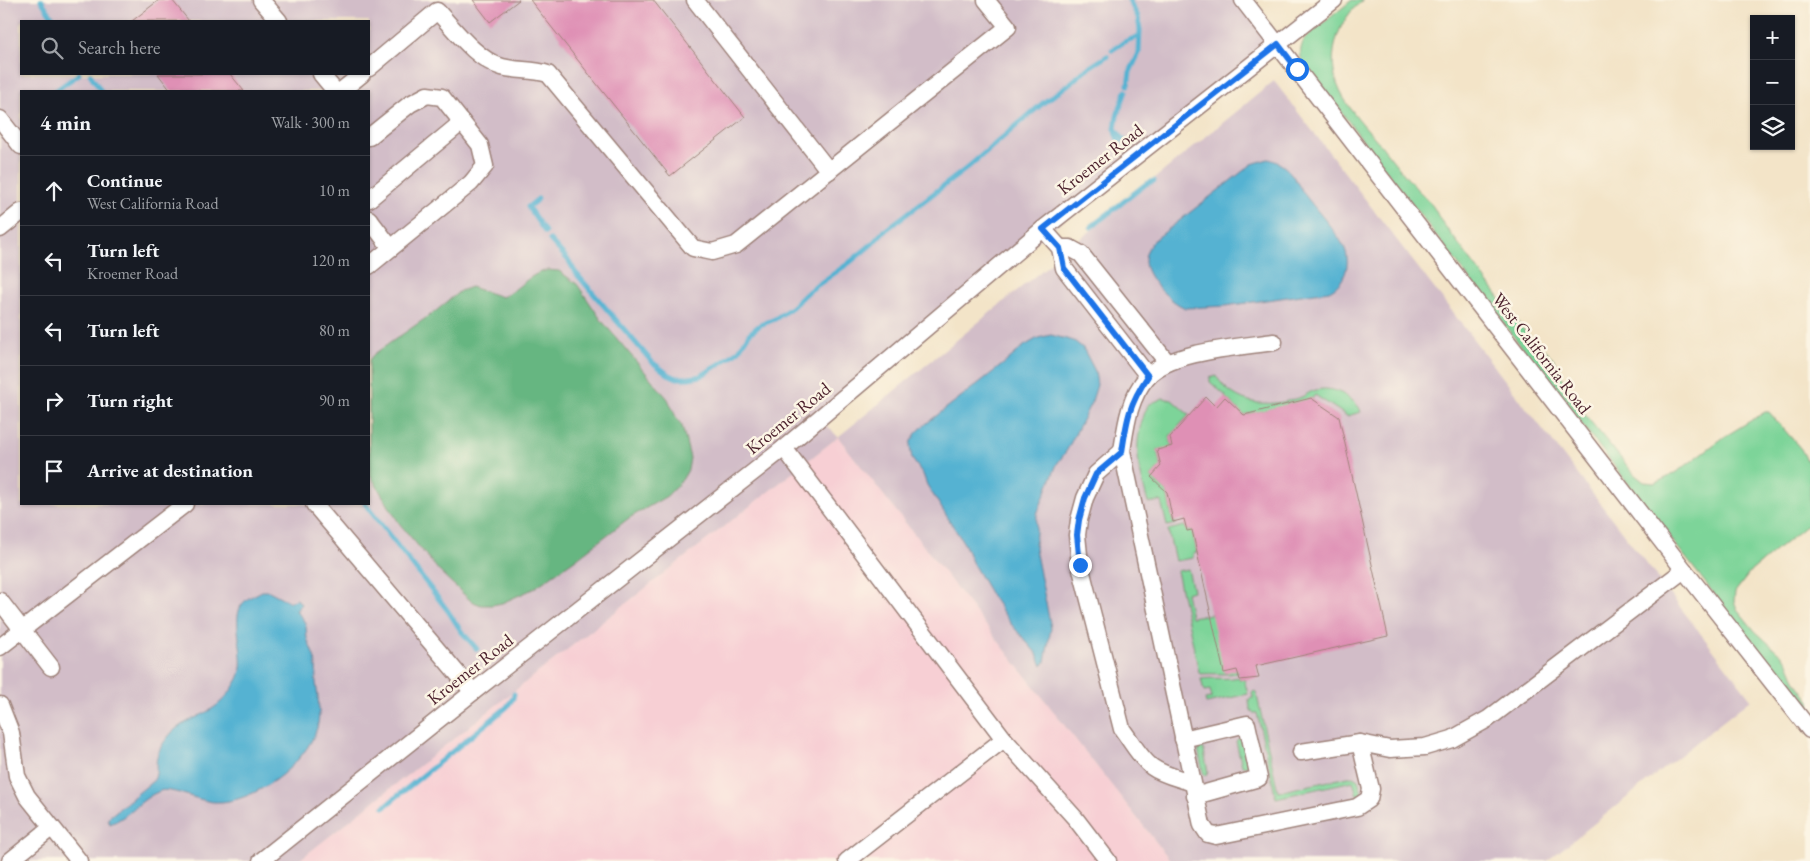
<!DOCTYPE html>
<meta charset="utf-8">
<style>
:root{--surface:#171b24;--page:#20242c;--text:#f1f3f6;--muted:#9ea1a6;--line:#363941}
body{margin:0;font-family:"EB Garamond",serif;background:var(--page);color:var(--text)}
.controls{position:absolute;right:15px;top:15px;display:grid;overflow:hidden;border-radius:0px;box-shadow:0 1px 4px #0004}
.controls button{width:45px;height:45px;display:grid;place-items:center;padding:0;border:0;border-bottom:1px solid var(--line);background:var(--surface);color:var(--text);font:25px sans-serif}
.stop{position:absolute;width:15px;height:15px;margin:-11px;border:4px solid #1a73e8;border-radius:50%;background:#fff}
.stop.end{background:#1a73e8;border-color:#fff;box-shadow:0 1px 5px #0008}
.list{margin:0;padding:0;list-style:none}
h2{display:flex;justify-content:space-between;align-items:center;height:65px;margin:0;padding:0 20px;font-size:21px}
h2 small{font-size:16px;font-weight:400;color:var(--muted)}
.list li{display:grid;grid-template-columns:32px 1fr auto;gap:15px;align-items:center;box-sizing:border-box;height:70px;padding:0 20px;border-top:1px solid var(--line)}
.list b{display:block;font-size:19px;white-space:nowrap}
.list p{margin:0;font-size:16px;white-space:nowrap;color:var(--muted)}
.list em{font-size:16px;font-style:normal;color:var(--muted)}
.icon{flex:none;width:28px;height:28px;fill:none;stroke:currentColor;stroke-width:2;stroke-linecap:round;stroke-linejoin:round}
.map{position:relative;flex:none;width:1810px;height:861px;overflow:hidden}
.search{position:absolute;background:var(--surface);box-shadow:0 1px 4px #0004;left:20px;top:20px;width:350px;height:55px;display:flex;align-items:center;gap:12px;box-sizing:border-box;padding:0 18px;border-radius:0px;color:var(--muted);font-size:19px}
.panel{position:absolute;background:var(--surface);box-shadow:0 1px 4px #0004;left:20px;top:90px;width:350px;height:415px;border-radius:0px}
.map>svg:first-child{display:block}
.built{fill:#f7cfd4}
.industrial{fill:#d2bdc8;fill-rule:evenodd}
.green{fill:#7dd499;stroke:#647a62}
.forest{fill:#66b681;stroke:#586a56}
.water{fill:#54b2d2;stroke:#4f687e}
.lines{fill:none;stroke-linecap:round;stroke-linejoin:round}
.stream{stroke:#54b2d2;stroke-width:5}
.building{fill:#df90b5}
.minor-casing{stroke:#9e827a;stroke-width:19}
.minor{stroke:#fff;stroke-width:16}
.route{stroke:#1a73e8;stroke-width:6}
.labels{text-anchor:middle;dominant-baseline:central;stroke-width:5;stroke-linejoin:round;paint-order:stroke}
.street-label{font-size:18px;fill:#4a1f2b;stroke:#fcf5e5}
</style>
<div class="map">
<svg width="1810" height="861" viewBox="0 0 1810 861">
<rect width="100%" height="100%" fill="#fcf5e5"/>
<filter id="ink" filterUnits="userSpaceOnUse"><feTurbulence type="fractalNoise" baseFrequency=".02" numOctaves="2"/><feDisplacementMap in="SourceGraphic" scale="10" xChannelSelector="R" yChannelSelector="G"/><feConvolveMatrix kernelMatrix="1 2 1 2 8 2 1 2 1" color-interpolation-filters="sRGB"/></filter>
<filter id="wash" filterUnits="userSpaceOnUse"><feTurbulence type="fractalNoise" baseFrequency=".0096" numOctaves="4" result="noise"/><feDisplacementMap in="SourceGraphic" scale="20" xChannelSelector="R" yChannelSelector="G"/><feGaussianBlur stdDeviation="1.12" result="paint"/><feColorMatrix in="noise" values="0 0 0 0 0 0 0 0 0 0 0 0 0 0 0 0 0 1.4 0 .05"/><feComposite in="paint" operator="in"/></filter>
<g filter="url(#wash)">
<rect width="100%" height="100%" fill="#f3e4c8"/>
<polygon class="built" points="838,437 1171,861 298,861"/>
<path class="industrial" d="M0,0H1242L1278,44L821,419L838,437L1274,81L1751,699L1547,861H1171L838,437L298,861H0ZM21,21H369V74H21ZM21,91H369V504H21Z"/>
<g class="green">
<path d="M1352,0H1363C1350,10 1340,25 1336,41C1324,86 1353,112 1380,144C1392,159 1403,174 1416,188C1426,198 1434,205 1439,218L1526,333L1553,358L1566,386L1586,416L1634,474L1644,482L1655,483L1668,477L1684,467L1724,437L1765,412H1769L1801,449L1810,466V525L1803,528L1751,571L1735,592L1734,601L1737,609L1755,631L1787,660L1796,682L1810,701V717L1534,363L1302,61C1299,52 1301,46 1305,38Z"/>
<path d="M1216,376C1236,406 1267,408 1299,398C1305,396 1310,391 1316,390C1329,387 1339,391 1349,398C1355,403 1359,405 1361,412L1347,416L1315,395L1312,399L1244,415L1225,397L1226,396L1210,382V378Z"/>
<path d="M1163,398L1172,400L1189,415L1170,436L1172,447L1157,450L1161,466L1151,477L1167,492L1173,522H1175L1176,524L1167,526L1161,501L1148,503C1138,465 1131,443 1148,405Z"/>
<polygon points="1185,526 1187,531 1192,530 1197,552 1193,553 1193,558 1175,561 1168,530"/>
<path d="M1188,569L1193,591L1186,593L1191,617L1211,614L1238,673C1225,675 1213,673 1200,674L1199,672L1177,571Z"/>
<path d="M1239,677L1240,680L1244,679L1248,694L1206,703L1205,699L1212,698L1210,690L1204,691L1201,679C1215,677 1226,680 1239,677Z"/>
<polygon points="1256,691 1278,792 1348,777 1353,777 1358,780 1362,793 1357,795 1353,781 1276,798 1257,713 1253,713 1250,709 1249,699 1253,698 1252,692"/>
<polygon points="1239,738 1243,740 1248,765 1246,767 1242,766 1236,741"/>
<polygon points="1202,747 1204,751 1208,773 1205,776 1203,772 1198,750"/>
</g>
<path class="forest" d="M548,270L559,271L577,284L602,321L668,399L676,417L682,426L690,458L688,470L682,480L667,496L629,518L576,559L533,589L502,603L492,605H481L471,601L440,572L399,523L369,473V360L374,354L436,311L460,291L471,287L502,297C520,289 528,274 548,270Z"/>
<g class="water">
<path d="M1268,159C1275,160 1283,165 1288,170C1294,176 1298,185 1303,192C1313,207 1342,237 1346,252C1350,267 1344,284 1329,291L1225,306L1186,308C1171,303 1145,278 1145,261C1145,254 1148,248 1152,242L1252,164Z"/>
<polygon points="1051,335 1074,341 1083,348 1095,371 1097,385 1092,401 1067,450 1057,464 1037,514 1035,549 1051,628 1045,662 1042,666 1037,654 1011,624 990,593 972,562 965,545 927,485 923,474 912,459 910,446 911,441 917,432 927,423 1006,362 1024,346 1038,338"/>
<path d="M262,591H269L290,602L297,599L301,604L296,611C300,615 303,619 305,623C307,628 306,634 307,638C310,648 316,657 316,667C317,673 315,677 316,683C318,698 321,713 317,728C306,764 253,804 215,802C201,802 170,787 160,791C141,798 129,817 110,824L108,819L109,817L154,780C158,772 155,765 157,757C159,749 163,743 168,737C178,723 196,719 210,710C222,703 231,692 238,679C249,658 227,616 245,601C249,597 257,594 262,591Z"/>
</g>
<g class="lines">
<g class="stream">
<polyline points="41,0 55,21"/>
<polyline points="1112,50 1124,42 1139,36"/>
<polyline points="90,74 101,91"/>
<polyline points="1128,85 1130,72 1139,53 1140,30 1138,17 1129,0"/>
<polyline points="55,91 79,74"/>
<polyline points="1117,131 1116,135 1120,144"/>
<polyline points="1125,141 1115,129 1117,116 1126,91"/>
<polyline points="538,199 528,207 545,232"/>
<polyline points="1091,227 1146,184 1154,181"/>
<polyline points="550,240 569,261 575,272 652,362 668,374 677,378 689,378 701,376 730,357 739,350 749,334 760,325 775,319 792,307 809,291 849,263 872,244 883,232 967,168 1043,103 1073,81 1085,70 1107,56"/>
<polyline points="365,504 448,611 461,631 477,649"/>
<polyline points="384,807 507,707 513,698 514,694"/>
</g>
</g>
<g id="blocks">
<g class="building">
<polygon points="159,0 172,0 189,21 132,21"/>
<polygon points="473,0 519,0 490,22"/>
<polygon points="530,0 653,0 745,117 670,176"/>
<polygon points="158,74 230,74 244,91 171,91"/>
<polygon points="1206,397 1216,407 1225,397 1244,415 1311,398 1339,417 1388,636 1256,666 1259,678 1240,680 1237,670 1224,673 1192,530 1187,531 1184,519 1173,522 1167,492 1151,477 1161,466 1157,450 1172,446 1170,437"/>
</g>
</g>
</g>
<g filter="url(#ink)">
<use href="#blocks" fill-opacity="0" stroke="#9e827a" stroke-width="1"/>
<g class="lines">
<defs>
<g id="minor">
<polyline points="261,0 279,21"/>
<polyline points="695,0 829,171"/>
<polyline points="1243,0 1684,570 1810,730"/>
<path d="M369,68L437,11C455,30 477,60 502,67C517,71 533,69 548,74L693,248L712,252L736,245L1008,27L986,0"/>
<polyline points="321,74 335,91"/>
<polyline points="341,91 362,74"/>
<polyline points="0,119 21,146"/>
<polyline points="369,137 410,104 427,95 442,97 480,145 485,166 471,183 369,266"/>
<polyline points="369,199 462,122"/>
<polyline points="369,219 391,248"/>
<polyline points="0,229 21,212"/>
<polyline points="1043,229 1060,248 1064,268 1148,376"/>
<polyline points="1060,248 1070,248 1081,254 1167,362"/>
<polyline points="784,448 1004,739 1075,818 1108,861"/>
<path d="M1122,451C1126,425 1129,398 1147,377C1170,351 1241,347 1274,342"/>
<polyline points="314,504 473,692"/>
<polyline points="0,601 51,667"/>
<polyline points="0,647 185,504"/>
<polyline points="0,705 11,733 17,776 27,796 79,861"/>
<polyline points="1183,739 1247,724 1259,778 1195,796"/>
<polyline points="1301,752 1360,743 1390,749 1425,747 1452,739 1488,719 1684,570"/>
<path d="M1192,783C1179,778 1163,775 1152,767C1140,758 1131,741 1122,729L1080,565L1077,535L1079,520L1085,498L1096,474L1122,451L1202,825L1208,834L1216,836L1357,807L1369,799L1371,789L1360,743"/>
<polyline points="10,861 51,828"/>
<polyline points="261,861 473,692 784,448 1043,229 1334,0"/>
<polyline points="847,861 1004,739"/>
</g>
</defs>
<use href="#minor" class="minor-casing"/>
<use href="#minor" class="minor"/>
</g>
</g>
<g class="lines" filter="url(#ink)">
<path class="route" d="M1080,565L1077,535L1079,520L1085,498L1096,474L1122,452C1127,418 1129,405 1148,376L1064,268L1060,248L1043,229L1278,44L1297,69"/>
</g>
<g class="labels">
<g class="street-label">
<text transform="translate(1100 159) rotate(-38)">Kroemer Road</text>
<text transform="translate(1542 353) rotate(52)">West California Road</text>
<text transform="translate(788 418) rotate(-39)">Kroemer Road</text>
<text transform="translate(470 669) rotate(-38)">Kroemer Road</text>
</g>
</g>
</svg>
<div class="controls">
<button>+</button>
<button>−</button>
<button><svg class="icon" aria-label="layers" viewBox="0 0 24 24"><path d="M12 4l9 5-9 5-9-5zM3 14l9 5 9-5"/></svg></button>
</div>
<div class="stop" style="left:1297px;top:69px"></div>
<div class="stop end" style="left:1080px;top:565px"></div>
<div class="search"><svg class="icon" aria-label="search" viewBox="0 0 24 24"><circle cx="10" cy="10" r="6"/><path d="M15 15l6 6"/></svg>Search here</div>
<section class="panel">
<h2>4 min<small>Walk · 300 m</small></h2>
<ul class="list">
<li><svg class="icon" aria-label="ahead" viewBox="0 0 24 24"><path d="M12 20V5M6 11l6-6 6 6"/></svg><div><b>Continue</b><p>West California Road</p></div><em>10 m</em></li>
<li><svg class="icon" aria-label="left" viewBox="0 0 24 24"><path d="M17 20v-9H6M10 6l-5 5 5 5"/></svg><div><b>Turn left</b><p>Kroemer Road</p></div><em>120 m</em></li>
<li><svg class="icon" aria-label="left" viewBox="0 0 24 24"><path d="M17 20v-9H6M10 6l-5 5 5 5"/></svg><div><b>Turn left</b></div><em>80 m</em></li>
<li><svg class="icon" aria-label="right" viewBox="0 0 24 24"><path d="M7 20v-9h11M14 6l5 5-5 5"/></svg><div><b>Turn right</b></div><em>90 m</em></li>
<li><svg class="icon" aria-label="arrive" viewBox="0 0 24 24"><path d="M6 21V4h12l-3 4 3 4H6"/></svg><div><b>Arrive at destination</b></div></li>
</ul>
</section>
</div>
